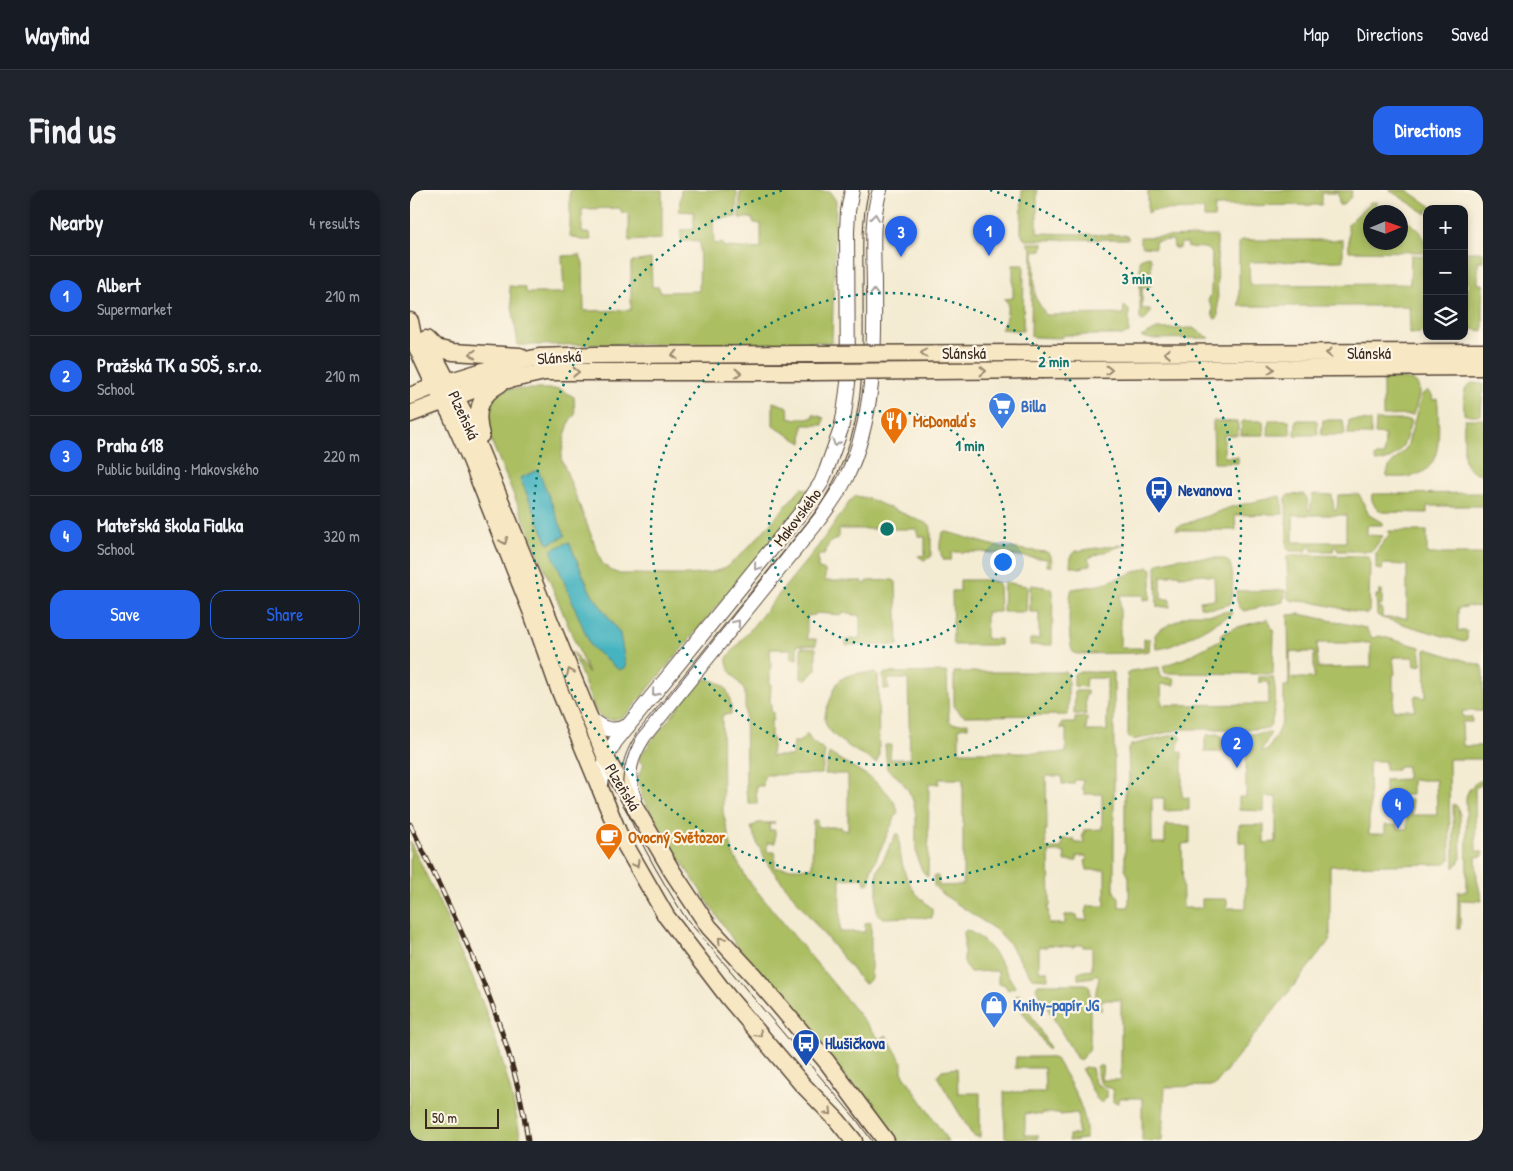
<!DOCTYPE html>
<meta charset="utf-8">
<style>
:root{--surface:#171b24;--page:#20242c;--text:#f1f3f6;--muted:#9ea1a6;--line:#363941;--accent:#2563eb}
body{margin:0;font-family:"Patrick Hand",sans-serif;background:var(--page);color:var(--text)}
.controls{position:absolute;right:15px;top:15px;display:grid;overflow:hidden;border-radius:10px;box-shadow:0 2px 8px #0003}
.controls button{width:45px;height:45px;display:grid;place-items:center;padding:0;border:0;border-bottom:1px solid var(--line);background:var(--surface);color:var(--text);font:25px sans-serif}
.compass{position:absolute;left:953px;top:15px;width:45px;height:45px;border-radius:50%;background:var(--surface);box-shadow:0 2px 8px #0003;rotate:88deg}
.scale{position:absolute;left:15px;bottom:12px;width:74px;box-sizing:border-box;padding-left:5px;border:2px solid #3b2a1e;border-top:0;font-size:14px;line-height:18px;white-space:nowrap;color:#3b2a1e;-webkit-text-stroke:4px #fcf5e5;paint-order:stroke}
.you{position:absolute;left:592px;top:371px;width:18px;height:18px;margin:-12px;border:4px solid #fff;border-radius:50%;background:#1a73e8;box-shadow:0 0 0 8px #1a73e833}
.badge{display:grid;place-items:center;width:32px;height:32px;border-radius:50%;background:var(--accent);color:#fff;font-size:16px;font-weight:700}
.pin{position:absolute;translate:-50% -41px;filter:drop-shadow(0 1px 2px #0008)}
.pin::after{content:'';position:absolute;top:26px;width:18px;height:15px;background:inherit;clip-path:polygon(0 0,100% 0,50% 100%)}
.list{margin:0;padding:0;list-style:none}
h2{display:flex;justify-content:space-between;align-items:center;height:65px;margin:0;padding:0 20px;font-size:21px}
h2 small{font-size:16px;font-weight:400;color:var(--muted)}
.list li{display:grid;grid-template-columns:32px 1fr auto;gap:15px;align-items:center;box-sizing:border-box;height:80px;padding:0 20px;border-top:1px solid var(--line)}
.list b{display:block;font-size:19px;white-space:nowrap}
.list p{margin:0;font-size:16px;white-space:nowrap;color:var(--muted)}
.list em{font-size:16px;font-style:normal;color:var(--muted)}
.actions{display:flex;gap:10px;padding:15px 20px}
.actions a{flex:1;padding:11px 0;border:1px solid var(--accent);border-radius:15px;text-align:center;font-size:18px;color:var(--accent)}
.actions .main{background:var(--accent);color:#fff}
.icon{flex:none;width:28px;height:28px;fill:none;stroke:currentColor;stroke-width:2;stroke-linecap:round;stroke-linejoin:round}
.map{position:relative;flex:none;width:1073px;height:951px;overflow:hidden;border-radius:15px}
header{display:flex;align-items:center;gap:30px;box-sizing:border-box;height:70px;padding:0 25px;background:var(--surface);border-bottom:1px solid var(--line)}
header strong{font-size:24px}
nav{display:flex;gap:28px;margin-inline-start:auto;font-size:18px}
.intro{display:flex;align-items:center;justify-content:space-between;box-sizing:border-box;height:120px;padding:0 30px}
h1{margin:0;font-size:35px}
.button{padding:12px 22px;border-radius:15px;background:var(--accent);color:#fff;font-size:18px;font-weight:700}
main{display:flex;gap:30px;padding:0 30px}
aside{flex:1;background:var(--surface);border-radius:15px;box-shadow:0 2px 8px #0003}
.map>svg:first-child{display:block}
.green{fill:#abbe62;stroke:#737440;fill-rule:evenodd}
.water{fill:#45b3c0;stroke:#406e6f}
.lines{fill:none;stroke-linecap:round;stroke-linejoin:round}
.tertiary-casing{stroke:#574739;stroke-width:16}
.secondary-casing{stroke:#574739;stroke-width:19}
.tertiary{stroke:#fff;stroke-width:14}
.secondary{stroke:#f8e7c3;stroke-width:16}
.tram{stroke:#3b2a1e;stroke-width:1}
.rail-casing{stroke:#3b2a1e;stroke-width:5}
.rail{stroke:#fcf5e5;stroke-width:3;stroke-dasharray:9;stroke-linecap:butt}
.secondary-bridge-casing{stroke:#574739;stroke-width:19;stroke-linecap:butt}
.secondary-bridge{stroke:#f8e7c3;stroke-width:16}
.oneway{stroke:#a79f9a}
.oneway2{stroke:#9a8870}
.ring{fill:none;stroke:#0f766e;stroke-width:2.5;stroke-dasharray:2.5 5}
.labels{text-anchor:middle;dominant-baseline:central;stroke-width:4.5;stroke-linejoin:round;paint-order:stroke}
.street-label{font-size:16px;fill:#3b2a1e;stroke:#fcf5e5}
.shop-label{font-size:16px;font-weight:bold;fill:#366cbe;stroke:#fcf5e5;text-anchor:start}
.food-label{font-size:16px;font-weight:bold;fill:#c56008;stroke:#fcf5e5;text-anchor:start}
.transit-label{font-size:16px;font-weight:bold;fill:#164399;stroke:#fcf5e5;text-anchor:start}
.centre{fill:#0f766e;stroke:#fcf5e5;stroke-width:2.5}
.ring-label{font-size:15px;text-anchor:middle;font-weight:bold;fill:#0f766e;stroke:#fcf5e5;stroke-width:4.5;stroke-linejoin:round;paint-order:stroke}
</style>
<header>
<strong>Wayfind</strong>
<nav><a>Map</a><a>Directions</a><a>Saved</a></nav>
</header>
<div class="intro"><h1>Find us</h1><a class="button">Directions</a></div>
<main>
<aside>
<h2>Nearby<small>4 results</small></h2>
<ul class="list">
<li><span class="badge">1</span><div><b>Albert</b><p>Supermarket</p></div><em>210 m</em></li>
<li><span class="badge">2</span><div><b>Pražská TK a SOŠ, s.r.o.</b><p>School</p></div><em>210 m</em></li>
<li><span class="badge">3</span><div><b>Praha 618</b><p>Public building · Makovského</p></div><em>220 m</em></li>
<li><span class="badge">4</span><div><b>Mateřská škola Fialka</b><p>School</p></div><em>320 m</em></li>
</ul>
<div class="actions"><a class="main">Save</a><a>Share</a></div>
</aside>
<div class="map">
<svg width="1073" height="951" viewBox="0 0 1073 951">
<rect width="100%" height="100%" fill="#fcf5e5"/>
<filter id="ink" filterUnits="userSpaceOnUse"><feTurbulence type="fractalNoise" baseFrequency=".02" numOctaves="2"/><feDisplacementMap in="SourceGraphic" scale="10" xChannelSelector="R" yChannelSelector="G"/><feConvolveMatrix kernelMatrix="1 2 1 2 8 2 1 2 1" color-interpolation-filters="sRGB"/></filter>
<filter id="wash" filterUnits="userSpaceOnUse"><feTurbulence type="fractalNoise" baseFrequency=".0096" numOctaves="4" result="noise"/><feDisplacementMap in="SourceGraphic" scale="20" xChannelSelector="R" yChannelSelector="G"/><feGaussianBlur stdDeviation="1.12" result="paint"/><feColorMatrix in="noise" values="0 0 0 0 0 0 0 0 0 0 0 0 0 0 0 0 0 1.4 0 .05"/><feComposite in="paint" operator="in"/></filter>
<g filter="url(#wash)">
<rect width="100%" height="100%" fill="#f4ebd3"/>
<g class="green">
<polygon points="160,0 252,0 252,49 219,51 219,23 212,23 210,18 172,19 172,43 180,43 181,50 171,50 160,46"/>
<path d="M271,0H325L327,3L326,27L303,29L304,54L312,53L314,57L351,59V34L344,33L342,28H329L330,3L335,1C361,0 395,0 420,2L426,11L422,152L326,154L108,155L99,96L114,97L117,103H154L152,66L170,65L173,73L174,121L221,120V72L241,69L242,97H249L250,102L289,101L290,52L271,51V40L284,39V22L269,21Z"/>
<polygon points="612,0 627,0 627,43 714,45 718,46 718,49 615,50 611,43"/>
<polygon points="882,0 942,1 941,7 933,15 929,15 928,3 912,3 912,15 805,16 804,28 794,28 794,19 743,20 738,23 738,1"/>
<polygon points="979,0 997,0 1025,19 1017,19 1017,24"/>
<path d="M961,12H967L964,18L971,22H961V52H991V27C1008,39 1015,40 1015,62L939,61L938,34Z"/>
<path d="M807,46L808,127L806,129L804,128L802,122L803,119L798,111L801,104L802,64C797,55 786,58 778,58L777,53H771L770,58H764L763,50L745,51V58L733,57L730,53V47Z"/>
<polygon points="831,50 933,50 933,71 839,72 840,95 1000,94 1001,65 1015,66 1015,138 1011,143 1000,144 999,116 829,116 829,53"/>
<polygon points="617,53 633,53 632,60 624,61 625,107 636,125 713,124 714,116 719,120 719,143 713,145 655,145 650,148 623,147 621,146 622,59"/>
<polygon points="1057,62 1073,62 1073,71 1068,71 1068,94 1073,94 1073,141 1062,139 1058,133"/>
<polygon points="738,66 741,68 741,96 732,97 732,119 740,119 740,123 735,130 732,131 730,129 730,69"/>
<polygon points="603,75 614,75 613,141 591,139 596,130 598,113 594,109 603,108"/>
<polygon points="783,138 800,148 741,149 731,147 747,139"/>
<path d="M973,189C983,189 1011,185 1009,202C1009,210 1005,218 1003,225L973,226Z"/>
<path d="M1062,193L1073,194L1071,225H1055L1054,224C1054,212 1051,198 1062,193Z"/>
<path d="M98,199H150L164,207L165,225L160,230L155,246L151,268L192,373L202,381L210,384C241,383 281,389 310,380C327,375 377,314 391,298L400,300L389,318L219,522C209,530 202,531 190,527L184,518L163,462L178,483L80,248C77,238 75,220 81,211C84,205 92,202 98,199ZM128,281L155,346L138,354L110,288ZM159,353L180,401L210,444L141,360Z"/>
<path d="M1018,201L1022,205L1023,210L1027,209L1028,215C1028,239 1035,279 1003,286C995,288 984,287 976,287L979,277L997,257L1012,204Z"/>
<polygon points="363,212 378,217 379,228 388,230 388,228 403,228 403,224 414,228 413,235 393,235 392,253 363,236"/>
<path d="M1055,229H1073V284C1051,282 1054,266 1054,250C1054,243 1053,235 1055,229Z"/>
<polygon points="859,230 879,230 881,245 858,245"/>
<polygon points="886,230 906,230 907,232 908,245 885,245"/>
<polygon points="913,230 933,230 935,245 911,245"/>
<polygon points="939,230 961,231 961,245 938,245"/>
<path d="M966,230H1000L1001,231C995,252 992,270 966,272L965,271V266H974L975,245L965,244Z"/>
<polygon points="803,231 828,232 828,245 814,245 814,267 828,267 828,273 804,273"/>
<polygon points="833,231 853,231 854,245 831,245 832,232"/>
<path d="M1073,303V316H1017V323L972,322C966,318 960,312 962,304Z"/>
<path d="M894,304L897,308L898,320H900L902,305L905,304L922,305L924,320H927L928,305L949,304L959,325L973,333L972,335H957V345L973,346L963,360L960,361H928L927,357H924L923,361H902L901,357H898L896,361H880L877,358L876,308L878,305ZM883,325H936V352H883Z"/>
<path d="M446,306L457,308L520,335L521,340V367L514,370L508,366L515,365V347L508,346L507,339H429V347L419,353L414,365H408V379L415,380V391H452L454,394H456L457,391L483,390L486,392L488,455H436V450L450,448V425H441V423H432V425L406,423L405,425L397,426V449H406V455H387V469H381V459H360L361,477H360V495H361L360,512L361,513V522H363V530L361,531V548L363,549L361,566H383V552H389L397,544L402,552L415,561L412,584L354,585L353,596H346L347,614H339L336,602L335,502C330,491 315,481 317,468L409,355L440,311Z"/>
<polygon points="870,306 872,309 873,324 825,325 826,340 766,340 767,337 821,317"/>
<path d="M534,341L585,356L615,360L637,362L641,366L642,376H637V369L573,362H542L541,370H534C528,363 529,348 534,341Z"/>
<polygon points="979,341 1017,341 1017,364 1073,364 1073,417 1057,416 1057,417 1048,418 1048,441 1057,441 1057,450 1054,452 972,428 967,425 966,405 969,405 969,401 972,401 972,415 969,416 969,418 972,418 972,428 997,428 997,375 973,374 972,380 966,379 966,362 979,345"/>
<polygon points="715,354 716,354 678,368 681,375 670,378 660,376 661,366 666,361"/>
<polygon points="879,365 958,366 960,369 959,422 957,424 902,412 883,411 878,408 877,367"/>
<path d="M768,368H811C815,369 818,370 820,374C824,382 823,407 820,414L805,418L790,417V411L805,409L804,386H796L795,384L769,386V384H760V386H751V409H760V417H747L746,376L749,373Z"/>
<path d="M738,377L742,379L740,409L734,410V405H710V458H734V449H740L739,461L724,463L666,464C665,463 663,463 663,462C658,455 658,405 662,399L689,395Z"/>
<polygon points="550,390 576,390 589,393 590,422 576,422 576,449 590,449 590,455 544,455 543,452 542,401 550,401"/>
<polygon points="594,392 617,396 616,422 593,422"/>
<polygon points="622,395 640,398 643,401 642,455 620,455 620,449 629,449 629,422 620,422 620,396"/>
<path d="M875,400V408H873V412L834,421C827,417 826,407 826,401Z"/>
<path d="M818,421L822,422V425C802,433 765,459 746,459L745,445L749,440L780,424H805Z"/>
<path d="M890,424L956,438L962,448L970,446L1010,457L1012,475L1005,476L1004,467H983L985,484L983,485V502H985L983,520H1005V506L1016,508L1015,460L1017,459L1073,476V521H1052L1053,527H1062V532H1052L1053,556H1073V569H1039L1040,669L1034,674L920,676V750L804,896L755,897L752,951H732V908H708V913L703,912V899C688,895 687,891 687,876H693L691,890H711V810H691V819L692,820L685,819L686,801L689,787L687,784L683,787L668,789V782L682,780V757H673V755H664V757L638,755L637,757H629V781H638V789L622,788L599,754L586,740L531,703L524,696V686H528L529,696L553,695V589H529V594L519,593L518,686L517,687C489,654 529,615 477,579L475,555H481L480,569H500L498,489H478V498L480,499H474L473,485L475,483L536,482L537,485L539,531L543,534L558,533V537L549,538V562H602L603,563H656V539L650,538L652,533H665V528L677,527L676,541H697V488H676L675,497L664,496V484L667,482H701L704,484V702L709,707V717H719V687L715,679V602L719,591L718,559L721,555L767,544L772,547L768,555V562H772V607L779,608V620L754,621V608H742V653H755V635L780,636V653L772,654L773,718H792V709H817V718H836V653L829,652V635H854V653L866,652V607H854V621L829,620V607H836V547L837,544L861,543L851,561H857C874,533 874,528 874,496H878L879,487L878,425ZM907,453H961V477L908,478ZM880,462H904V488H880ZM959,571H975V580H987L988,576H997V589L975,590V606L1002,605V590H1026L1027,625H1002V609L975,610V625H997V639H988L987,635H975V644H959V626L960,625ZM636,586H652V594H664V590H673L672,599H674V604H692V639L674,640V644H672L674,653H665L664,649H652V658H636L635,640H637ZM639,662H654L655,671H667V666H676L677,671H675L677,680H695V716H677V721H675L677,730H668L667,725H655V734H639L638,717L640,716Z"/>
<polygon points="858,429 864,443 863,484 755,483 753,476 775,468 810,450 812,444 824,438"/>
<polygon points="391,457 406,458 406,479 398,488 393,490 391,488"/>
<path d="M749,477L751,487L764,488L765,495L751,494L752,515L858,514L859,492H850L849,493V487H863C867,498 866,529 858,539H772L723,550L718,547V483L720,481Z"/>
<polygon points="544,482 656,482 658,484 658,525 555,526 550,523 544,516"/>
<path d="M450,483H466L468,485L469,567L466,573C452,564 413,545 415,528C415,520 420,512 422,505C428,488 433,486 450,483Z"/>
<path d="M297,489C318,493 321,504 321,524L312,525L313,622L323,664L337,689L470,850L476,845L492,872V882L538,951H487L462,911L444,897L332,764L256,648L232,607L228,593L229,584L234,575L229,571L230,566L289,491Z"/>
<polygon points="665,501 677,501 677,505 675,506 676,523 677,524 664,524"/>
<polygon points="808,544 812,547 812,562 795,562 795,550 797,545"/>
<path d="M419,563C443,578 479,593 488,621L461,680L460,693L455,694L454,688L430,689V742H455V733L461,732V789L456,794L453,793L359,676L348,655L341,637L348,633H365L360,634L359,640H365V653H357V662H365V678H402L403,630H407V637H430L431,640H438V584H415Z"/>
<path d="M1073,590V594L1065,598V601L1066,661L1073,662V666L1066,667L1067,689L1072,711L1050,710V738H1047L1048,702L1057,701L1056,607C1059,598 1063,593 1073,590Z"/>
<polygon points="1043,614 1047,616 1050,625 1051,668 1047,675 1044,678"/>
<path d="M486,644H489C490,674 495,699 522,718V728L501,727L474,728L469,726L467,723V682Z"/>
<path d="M0,651C47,749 93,843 111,951H0Z"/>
<path d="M556,740C580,749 593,777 605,797L598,800L594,794H588V781L560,782L554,773V742Z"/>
<polygon points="628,794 676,794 680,798 680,854 679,860 670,870 667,869 626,798"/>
<polygon points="609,804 640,858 638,859 603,808"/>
<path d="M606,867H637L646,869C659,891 679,922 676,949L659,951V945L668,944V923L650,925V923H632V925L615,923V945H628V949H599L595,947L594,902H635L634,878H605Z"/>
<polygon points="674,877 682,878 685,893 697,900 697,907 693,912 690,912 686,908 672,880"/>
<polygon points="547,878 548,903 570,903 570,947 564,946 561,943 527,886 532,880"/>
</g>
<g class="water">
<polygon points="128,280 155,346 138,354 110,288"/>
<polygon points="159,352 180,401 210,444 216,477 209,480 181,457 141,360"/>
</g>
</g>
<g filter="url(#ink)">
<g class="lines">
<defs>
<g id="tertiary">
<path d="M178,527C192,539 201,543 218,536"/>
<polyline points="190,599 196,568 205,552 393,320 411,293 416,281 431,239 434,224 438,193 437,41 438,21 442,0"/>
<path d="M224,608C215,583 220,568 234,546L404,336C415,321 427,306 436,288C464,230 465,162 464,98C464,66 460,31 470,0"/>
</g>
<g id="secondary">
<polyline points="0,131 4,151 22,190 41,225 61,270 122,423 149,499 209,644 256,726 318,807 392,894 427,930 444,951"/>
<polyline points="16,149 25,158 43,162 110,166"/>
<polyline points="16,150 57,229 196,568 262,681 299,737 344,786 417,872 476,951"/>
<polyline points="633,163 1073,162"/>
<polyline points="633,180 1073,177"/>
<polyline points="0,206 25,196 83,178 129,167 185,165 402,164"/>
<polyline points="0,224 79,194 135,182 402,182"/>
<path d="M71,245C65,223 68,206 90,194"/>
</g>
</defs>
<use href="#tertiary" class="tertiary-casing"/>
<use href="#secondary" class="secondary-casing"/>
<use href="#tertiary" class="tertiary"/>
<use href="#secondary" class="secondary"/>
<path class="tram" d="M459,0C451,30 453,60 453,91C453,182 458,242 406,322L227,546C202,593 213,618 236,661C248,684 261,705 275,727L446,929L462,951"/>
<defs>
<path id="rail" d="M0,634C49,736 103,838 118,951"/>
</defs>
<use href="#rail" class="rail-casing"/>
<use href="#rail" class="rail"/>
<defs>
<g id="secondary-bridge">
<polyline points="402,164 633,163"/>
<polyline points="402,182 633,180"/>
</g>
</defs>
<use href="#secondary-bridge" class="secondary-bridge-casing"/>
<use href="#secondary-bridge" class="secondary-bridge"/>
</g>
<defs><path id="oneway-chevron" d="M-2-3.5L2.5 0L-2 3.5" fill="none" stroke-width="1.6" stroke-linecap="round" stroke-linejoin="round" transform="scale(1.25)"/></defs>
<g class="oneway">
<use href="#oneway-chevron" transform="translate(465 27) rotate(-83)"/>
<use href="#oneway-chevron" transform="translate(464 103) rotate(-90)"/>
<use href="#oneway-chevron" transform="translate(426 253) rotate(109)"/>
<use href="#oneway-chevron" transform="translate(347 377) rotate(129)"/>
<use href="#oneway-chevron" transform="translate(327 433) rotate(-51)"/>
<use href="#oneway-chevron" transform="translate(245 503) rotate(129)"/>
</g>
<g class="oneway2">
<use href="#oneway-chevron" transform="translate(514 163) rotate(180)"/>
<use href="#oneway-chevron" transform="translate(757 163) rotate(180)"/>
<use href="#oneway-chevron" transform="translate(919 163) rotate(-180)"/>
<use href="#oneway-chevron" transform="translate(63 164) rotate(-177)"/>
<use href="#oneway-chevron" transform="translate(265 165) rotate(180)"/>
<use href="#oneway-chevron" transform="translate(861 179)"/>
<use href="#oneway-chevron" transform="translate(699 180)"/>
<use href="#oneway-chevron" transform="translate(573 181)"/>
<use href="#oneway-chevron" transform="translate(166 182)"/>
<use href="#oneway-chevron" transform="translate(328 183)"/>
<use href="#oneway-chevron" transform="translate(94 351) rotate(68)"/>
<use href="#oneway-chevron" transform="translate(160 482) rotate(-112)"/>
<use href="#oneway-chevron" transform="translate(226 674) rotate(61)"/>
<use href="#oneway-chevron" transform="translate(311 750) rotate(-133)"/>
<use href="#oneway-chevron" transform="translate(349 844) rotate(49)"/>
<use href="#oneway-chevron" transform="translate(419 922) rotate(46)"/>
</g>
</g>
<g class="ring">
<circle cx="477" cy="339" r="118"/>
<circle cx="477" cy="339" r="236"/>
<path d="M580 0A354 354 0 1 1 374 0"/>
</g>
<defs>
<symbol id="supermarket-pin" viewBox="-11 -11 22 30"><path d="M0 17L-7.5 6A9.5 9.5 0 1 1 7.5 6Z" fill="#3f7fe0" stroke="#fcf5e5"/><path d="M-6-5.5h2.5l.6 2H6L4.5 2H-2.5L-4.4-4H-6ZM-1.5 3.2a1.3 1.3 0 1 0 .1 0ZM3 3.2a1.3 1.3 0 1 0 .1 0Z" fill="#fff"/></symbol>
<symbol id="restaurant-pin" viewBox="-11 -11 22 30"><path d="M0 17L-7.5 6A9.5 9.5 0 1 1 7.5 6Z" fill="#e8710a" stroke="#fcf5e5"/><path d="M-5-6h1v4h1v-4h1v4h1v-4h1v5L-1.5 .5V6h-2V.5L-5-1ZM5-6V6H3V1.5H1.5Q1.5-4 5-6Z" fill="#fff"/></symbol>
<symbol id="bus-pin" viewBox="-11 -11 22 30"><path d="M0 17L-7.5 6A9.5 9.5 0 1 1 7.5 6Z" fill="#1a4fb4" stroke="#fcf5e5"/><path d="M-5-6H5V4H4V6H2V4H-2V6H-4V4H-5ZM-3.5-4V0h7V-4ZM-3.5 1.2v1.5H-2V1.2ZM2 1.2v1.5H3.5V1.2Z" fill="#fff"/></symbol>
<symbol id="cafe-pin" viewBox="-11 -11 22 30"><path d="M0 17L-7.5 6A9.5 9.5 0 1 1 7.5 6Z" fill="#e8710a" stroke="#fcf5e5"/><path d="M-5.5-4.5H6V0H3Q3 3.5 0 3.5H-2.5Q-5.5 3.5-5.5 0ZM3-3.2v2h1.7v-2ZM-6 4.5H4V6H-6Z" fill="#fff"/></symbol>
<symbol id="shop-pin" viewBox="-11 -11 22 30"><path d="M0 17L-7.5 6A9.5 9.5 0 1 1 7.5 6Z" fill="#3f7fe0" stroke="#fcf5e5"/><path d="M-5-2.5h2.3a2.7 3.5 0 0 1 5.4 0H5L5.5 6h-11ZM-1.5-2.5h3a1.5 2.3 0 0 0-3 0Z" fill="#fff"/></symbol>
</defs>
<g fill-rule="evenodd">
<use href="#supermarket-pin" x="576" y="200" width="32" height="43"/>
<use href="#restaurant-pin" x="468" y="215" width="32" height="43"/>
<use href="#bus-pin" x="733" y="284" width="32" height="43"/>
<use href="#cafe-pin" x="183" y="631" width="32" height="43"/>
<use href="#shop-pin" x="568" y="799" width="32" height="43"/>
<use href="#bus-pin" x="380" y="837" width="32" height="43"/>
</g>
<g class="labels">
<g class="street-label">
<text x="554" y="163">Slánská</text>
<text x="959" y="163">Slánská</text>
<text transform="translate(149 167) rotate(-4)">Slánská</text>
<text transform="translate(54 225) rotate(65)">Plzeňská</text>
<text transform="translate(387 327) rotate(-53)">Makovského</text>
<text transform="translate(213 597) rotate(59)">Plzeňská</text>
</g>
<g class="shop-label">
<text x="611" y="216">Billa</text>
<text x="603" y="815">Knihy-papír JG</text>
</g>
<g class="food-label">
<text x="503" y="231">McDonald's</text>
<text x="218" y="647">Ovocný Světozor</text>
</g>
<g class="transit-label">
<text x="768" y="300">Nevanova</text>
<text x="415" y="853">Hlušičkova</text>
</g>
</g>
<circle cx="477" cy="339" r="8" class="centre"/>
<g class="ring-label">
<text x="727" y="94">3 min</text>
<text x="644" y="177">2 min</text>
<text x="560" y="261">1 min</text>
</g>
</svg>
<div class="controls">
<button>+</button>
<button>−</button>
<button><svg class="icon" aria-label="layers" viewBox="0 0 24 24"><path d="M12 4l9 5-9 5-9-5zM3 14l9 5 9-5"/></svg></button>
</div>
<svg class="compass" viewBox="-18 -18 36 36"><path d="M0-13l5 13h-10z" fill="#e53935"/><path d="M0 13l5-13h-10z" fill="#9ea1a6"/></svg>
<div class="scale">50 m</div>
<div class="you"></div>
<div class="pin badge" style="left:579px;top:66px">1</div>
<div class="pin badge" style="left:827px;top:578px">2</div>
<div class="pin badge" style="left:491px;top:67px">3</div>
<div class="pin badge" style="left:988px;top:639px">4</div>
</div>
</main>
